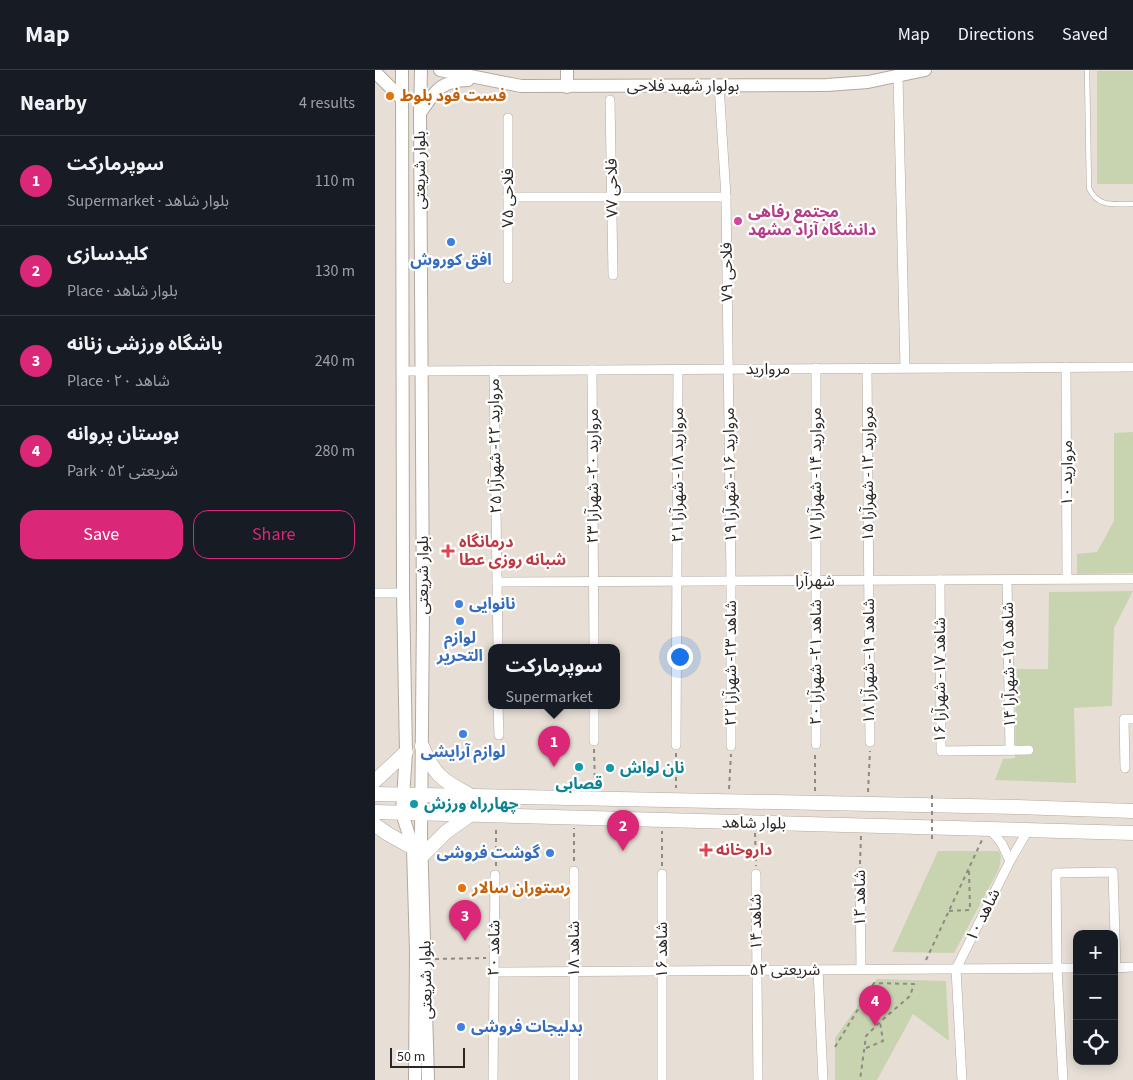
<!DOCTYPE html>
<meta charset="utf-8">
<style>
:root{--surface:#171b24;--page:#242831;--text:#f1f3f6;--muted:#9ea1a6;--line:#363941;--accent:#db2777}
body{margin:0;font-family:"Source Sans 3","Noto Sans Arabic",sans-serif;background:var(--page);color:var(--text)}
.controls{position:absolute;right:15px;bottom:15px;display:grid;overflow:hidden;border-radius:10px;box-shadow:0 2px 12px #0003}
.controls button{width:45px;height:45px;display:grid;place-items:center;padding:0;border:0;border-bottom:1px solid var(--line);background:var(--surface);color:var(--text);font:25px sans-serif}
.scale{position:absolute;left:15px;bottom:12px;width:75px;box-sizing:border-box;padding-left:5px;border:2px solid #292623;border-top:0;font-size:14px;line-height:18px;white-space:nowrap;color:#292623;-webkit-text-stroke:4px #fff;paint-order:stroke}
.you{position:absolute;left:304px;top:586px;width:18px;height:18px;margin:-12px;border:4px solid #fff;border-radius:50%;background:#1a73e8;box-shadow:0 0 0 8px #1a73e833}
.badge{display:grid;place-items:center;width:32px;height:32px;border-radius:50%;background:var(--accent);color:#fff;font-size:16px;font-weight:700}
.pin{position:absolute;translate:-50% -41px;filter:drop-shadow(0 1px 2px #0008)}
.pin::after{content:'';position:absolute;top:26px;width:18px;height:15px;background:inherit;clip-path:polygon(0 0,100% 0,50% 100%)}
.popup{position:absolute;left:113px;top:574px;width:132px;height:65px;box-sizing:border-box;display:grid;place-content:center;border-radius:10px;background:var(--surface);filter:drop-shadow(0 1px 4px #0005);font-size:16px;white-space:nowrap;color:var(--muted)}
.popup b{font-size:19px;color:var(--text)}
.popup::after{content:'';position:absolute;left:50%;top:100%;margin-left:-10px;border:10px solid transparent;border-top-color:var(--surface)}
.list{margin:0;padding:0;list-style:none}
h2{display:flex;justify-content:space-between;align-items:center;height:65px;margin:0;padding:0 20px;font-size:21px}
h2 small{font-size:16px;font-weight:400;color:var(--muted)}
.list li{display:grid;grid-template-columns:32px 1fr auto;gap:15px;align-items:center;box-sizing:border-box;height:90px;padding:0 20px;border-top:1px solid var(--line)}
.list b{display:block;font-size:19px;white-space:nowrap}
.list p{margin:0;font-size:16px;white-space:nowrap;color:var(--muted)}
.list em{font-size:16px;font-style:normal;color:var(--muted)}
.actions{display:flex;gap:10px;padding:15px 20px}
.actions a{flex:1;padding:11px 0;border:1px solid var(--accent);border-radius:15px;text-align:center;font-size:18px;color:var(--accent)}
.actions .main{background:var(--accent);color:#fff}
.icon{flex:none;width:28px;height:28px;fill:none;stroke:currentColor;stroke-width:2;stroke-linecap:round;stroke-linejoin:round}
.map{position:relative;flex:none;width:758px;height:1010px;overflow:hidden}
header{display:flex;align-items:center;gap:30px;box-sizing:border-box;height:70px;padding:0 25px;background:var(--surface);border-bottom:1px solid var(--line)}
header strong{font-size:24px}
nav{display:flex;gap:28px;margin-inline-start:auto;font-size:18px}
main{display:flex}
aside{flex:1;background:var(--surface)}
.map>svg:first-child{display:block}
.green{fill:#c8d4b0}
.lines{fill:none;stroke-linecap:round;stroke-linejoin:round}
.service-casing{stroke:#b1a9a0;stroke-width:5.5}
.minor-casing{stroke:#b1a9a0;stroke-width:10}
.secondary-casing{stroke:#b1a9a0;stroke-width:14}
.primary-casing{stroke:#b1a9a0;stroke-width:15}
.path{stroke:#908a84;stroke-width:2;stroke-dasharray:4 4;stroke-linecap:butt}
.service{stroke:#fff;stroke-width:4.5}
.minor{stroke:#fff;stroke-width:9}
.secondary{stroke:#fff;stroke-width:12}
.primary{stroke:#fff;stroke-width:14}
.path-bridge{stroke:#908a84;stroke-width:2;stroke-dasharray:4 4;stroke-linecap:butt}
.food-dot{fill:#e8710a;stroke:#fff;stroke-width:2}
.hotel-dot{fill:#d1479c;stroke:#fff;stroke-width:2}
.shop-dot{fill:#3f7fe0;stroke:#fff;stroke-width:2}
.health-dot{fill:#e0444e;stroke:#fff;stroke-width:2}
.culture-dot{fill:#0f9aa8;stroke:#fff;stroke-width:2}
.labels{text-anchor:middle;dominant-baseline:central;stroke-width:4.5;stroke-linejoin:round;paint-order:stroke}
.street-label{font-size:16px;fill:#292623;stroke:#fff}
.food-label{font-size:16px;font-weight:bold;fill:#c56008;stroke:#fff;text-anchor:start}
.hotel-label{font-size:16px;font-weight:bold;fill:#b23c85;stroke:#fff;text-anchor:start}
.shop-label{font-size:16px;font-weight:bold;fill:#366cbe;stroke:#fff}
.health-label{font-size:16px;font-weight:bold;fill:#be3a42;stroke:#fff;text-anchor:start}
.culture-label{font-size:16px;font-weight:bold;fill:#0d838f;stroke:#fff;text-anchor:start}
</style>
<header>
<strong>Map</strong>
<nav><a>Map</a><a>Directions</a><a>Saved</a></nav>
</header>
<main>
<aside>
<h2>Nearby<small>4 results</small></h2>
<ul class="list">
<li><span class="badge">1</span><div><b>سوپرمارکت</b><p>Supermarket · بلوار شاهد</p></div><em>110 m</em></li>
<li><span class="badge">2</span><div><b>کلیدسازی</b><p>Place · بلوار شاهد</p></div><em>130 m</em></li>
<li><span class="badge">3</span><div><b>باشگاه ورزشی زنانه</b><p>Place · شاهد ۲۰</p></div><em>240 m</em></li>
<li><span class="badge">4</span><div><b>بوستان پروانه</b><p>Park · شریعتی ۵۲</p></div><em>280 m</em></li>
</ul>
<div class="actions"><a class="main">Save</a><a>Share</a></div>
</aside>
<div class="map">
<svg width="758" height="1010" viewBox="0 0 758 1010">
<rect width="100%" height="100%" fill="#e7dfd6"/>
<g class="green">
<rect x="722" y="1" width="36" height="113"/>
<polygon points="758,362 758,503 702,504 702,484 722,482 739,451 739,363"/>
<polygon points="758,521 739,558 737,636 699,638 701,713 620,710 628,689 640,688 641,599 673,599 674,522"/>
<polygon points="563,781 624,781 626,787 624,799 579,883 517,882"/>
<polygon points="502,909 571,911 574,971 538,944 502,1010 460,1010 460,968"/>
</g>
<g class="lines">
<defs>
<path id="service" d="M712,0L714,118C723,138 739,134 758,134"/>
<g id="minor">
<polyline points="523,6 530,297"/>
<polyline points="344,15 351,127 356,511 356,676"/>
<polyline points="235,30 238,205"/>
<polyline points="133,48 133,209"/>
<polyline points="133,127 351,127"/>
<polyline points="691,297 692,509"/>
<polyline points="441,298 441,674"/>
<polyline points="492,298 495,672"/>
<polyline points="119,300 123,578"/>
<polyline points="217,300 219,578"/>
<polyline points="28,301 758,297"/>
<polyline points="565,510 566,681 654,680"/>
<polyline points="632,510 635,680"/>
<polyline points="122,512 758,509"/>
<polyline points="0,523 28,523"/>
<polyline points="123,636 124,665"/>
<polyline points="219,636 219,671"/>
<polyline points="301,675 303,299"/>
<polyline points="750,698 749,649 758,649"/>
<polyline points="615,759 627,774 635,791"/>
<polyline points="199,801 199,1010"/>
<polyline points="485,802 486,899"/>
<polyline points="287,804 287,1010"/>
<polyline points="381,804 383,1010"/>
<polyline points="739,898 758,897"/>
<polyline points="443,900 448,1010"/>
<polyline points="119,902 702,898"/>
<polyline points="118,1010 120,805"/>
<polyline points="587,1010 581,899 635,791 653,760"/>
<polyline points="688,1010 682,898 681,803 738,802 741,898"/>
</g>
<g id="secondary">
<polyline points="27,0 28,523 31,682 27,743 38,778 41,882 40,1010"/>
<polyline points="46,0 45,43 48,540 46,766 53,1010"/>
<polyline points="65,0 146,16 452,15 493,12 550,0"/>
<polyline points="0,2 27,29"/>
<polyline points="192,17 192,0"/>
<path d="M45,43C60,22 64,11 93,10"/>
</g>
<g id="primary">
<path d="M47,676C59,704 66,710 93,724"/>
<polyline points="0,711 31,682"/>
<polyline points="0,724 642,737 758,741"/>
<polyline points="0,742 758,763"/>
<polyline points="0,755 13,764 38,778"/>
<polyline points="48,785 71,762 95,745"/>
</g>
</defs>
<use href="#service" class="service-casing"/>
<use href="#minor" class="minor-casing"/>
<use href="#secondary" class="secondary-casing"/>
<use href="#primary" class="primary-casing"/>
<g class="path">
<polyline points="219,679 220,716"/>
<polyline points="301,683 301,718"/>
<polyline points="354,719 356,684"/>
<polyline points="440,721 440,683"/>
<polyline points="493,722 495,681"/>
<polyline points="380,763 381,796"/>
<polyline points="199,791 199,758"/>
<polyline points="485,794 486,766"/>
<polyline points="121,796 121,756"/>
<polyline points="287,796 287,761"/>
<polyline points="574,841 595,840 594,801"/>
<polyline points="60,889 111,888"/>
<polyline points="551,890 607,770"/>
<polyline points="460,977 499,913 539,914 535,926 505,952 491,966 485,1010"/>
<polyline points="491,978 508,971 505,952"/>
</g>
<use href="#service" class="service"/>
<use href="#minor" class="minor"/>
<use href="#secondary" class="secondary"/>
<use href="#primary" class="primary"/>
<polyline class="path-bridge" points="557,725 557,769"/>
</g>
<g class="food-dot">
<circle cx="15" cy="26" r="5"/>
<circle cx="87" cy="818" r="5"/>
</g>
<circle class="hotel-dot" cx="363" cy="151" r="5"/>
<g class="shop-dot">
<circle cx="76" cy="172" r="5"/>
<circle cx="84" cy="534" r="5"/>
<circle cx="85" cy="551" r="5"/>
<circle cx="88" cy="664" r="5"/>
<circle cx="175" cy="783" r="5"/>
<circle cx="86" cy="957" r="5"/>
</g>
<g class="health-dot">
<path d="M70.5 473.5h5v5h5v5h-5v5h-5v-5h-5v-5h5z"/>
<path d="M328.5 772.5h5v5h5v5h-5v5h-5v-5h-5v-5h5z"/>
</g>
<g class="culture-dot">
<circle cx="204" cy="697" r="5"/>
<circle cx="235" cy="698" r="5"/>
<circle cx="39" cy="734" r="5"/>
</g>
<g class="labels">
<g class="street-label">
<text x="308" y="16">بولوار شهید فلاحی</text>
<text transform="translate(45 100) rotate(-90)">بلوار شریعتی</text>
<text transform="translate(237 118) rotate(-91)">فلاحی ۷۷</text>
<text transform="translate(133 128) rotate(-90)">فلاحی ۷۵</text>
<text transform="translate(352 202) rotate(-91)">فلاحی ۷۹</text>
<text x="393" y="299">مروارید</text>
<text transform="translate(120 376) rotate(-91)">مروارید ۲۲- شهرآرا ۲۵</text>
<text transform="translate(692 403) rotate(-90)">مروارید ۱۰</text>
<text transform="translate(493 404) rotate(-90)">مروارید ۱۲- شهرآرا ۱۵</text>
<text transform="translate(303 405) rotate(-90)">مروارید ۱۸- شهرآرا ۲۱</text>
<text transform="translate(355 405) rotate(-91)">مروارید ۱۶- شهرآرا ۱۹</text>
<text transform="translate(441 405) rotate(-90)">مروارید ۱۴- شهرآرا ۱۷</text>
<text transform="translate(218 406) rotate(-90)">مروارید ۲۰- شهرآرا ۲۳</text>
<text transform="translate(48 505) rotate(-90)">بلوار شریعتی</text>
<text x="440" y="511">شهرآرا</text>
<text transform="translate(494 591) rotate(-90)">شاهد ۱۹- شهرآرا ۱۸</text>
<text transform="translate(441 592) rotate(-90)">شاهد ۲۱- شهرآرا ۲۰</text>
<text transform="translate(356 593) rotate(-90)">شاهد ۲۳- شهرآرا ۲۲</text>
<text transform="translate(634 595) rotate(-91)">شاهد ۱۵- شهرآرا ۱۴</text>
<text transform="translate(565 610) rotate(-90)">شاهد ۱۷- شهرآرا ۱۶</text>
<text transform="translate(379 753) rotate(1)">بلوار شاهد</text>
<text transform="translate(485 828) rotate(-90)">شاهد ۱۲</text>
<text transform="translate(608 845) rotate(-63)">شاهد ۱۰</text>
<text transform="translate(381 852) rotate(-91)">شاهد ۱۴</text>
<text transform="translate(119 878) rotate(-89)">شاهد ۲۰</text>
<text transform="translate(199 879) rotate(-90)">شاهد ۱۸</text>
<text transform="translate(287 880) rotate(-90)">شاهد ۱۶</text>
<text x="410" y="900">شریعتی ۵۲</text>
<text transform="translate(51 910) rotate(-91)">بلوار شریعتی</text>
</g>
<g class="food-label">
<text x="25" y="26">فست فود بلوط</text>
<text x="97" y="818">رستوران سالار</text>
</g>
<g class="hotel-label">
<text x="373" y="142">مجتمع رفاهی<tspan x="373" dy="18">دانشگاه آزاد مشهد</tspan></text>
</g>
<g class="shop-label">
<text x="76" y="190">افق کوروش</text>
<text x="94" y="534" text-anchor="start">نانوایی</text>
<text x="85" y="568">لوازم<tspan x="85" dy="18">التحریر</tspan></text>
<text x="88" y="682">لوازم آرایشی</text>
<text x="165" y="783" text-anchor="end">گوشت فروشی</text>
<text x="96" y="957" text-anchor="start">بدلیجات فروشی</text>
</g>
<g class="health-label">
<text x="84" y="472">درمانگاه<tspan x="84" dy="18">شبانه روزی عطا</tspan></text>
<text x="341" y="780">داروخانه</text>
</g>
<g class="culture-label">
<text x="245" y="698">نان لواش</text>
<text x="204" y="714" text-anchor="middle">قصابی</text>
<text x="49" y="734">چهارراه ورزش</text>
</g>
</g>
</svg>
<div class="controls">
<button>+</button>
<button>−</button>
<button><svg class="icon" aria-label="locate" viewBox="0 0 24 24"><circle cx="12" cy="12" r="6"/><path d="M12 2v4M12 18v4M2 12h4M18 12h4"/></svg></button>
</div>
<div class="scale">50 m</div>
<div class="you"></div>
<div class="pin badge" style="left:179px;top:697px">1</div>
<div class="popup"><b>سوپرمارکت</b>Supermarket</div>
<div class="pin badge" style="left:248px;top:781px">2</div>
<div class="pin badge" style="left:90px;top:871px">3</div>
<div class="pin badge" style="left:500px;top:956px">4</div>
</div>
</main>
